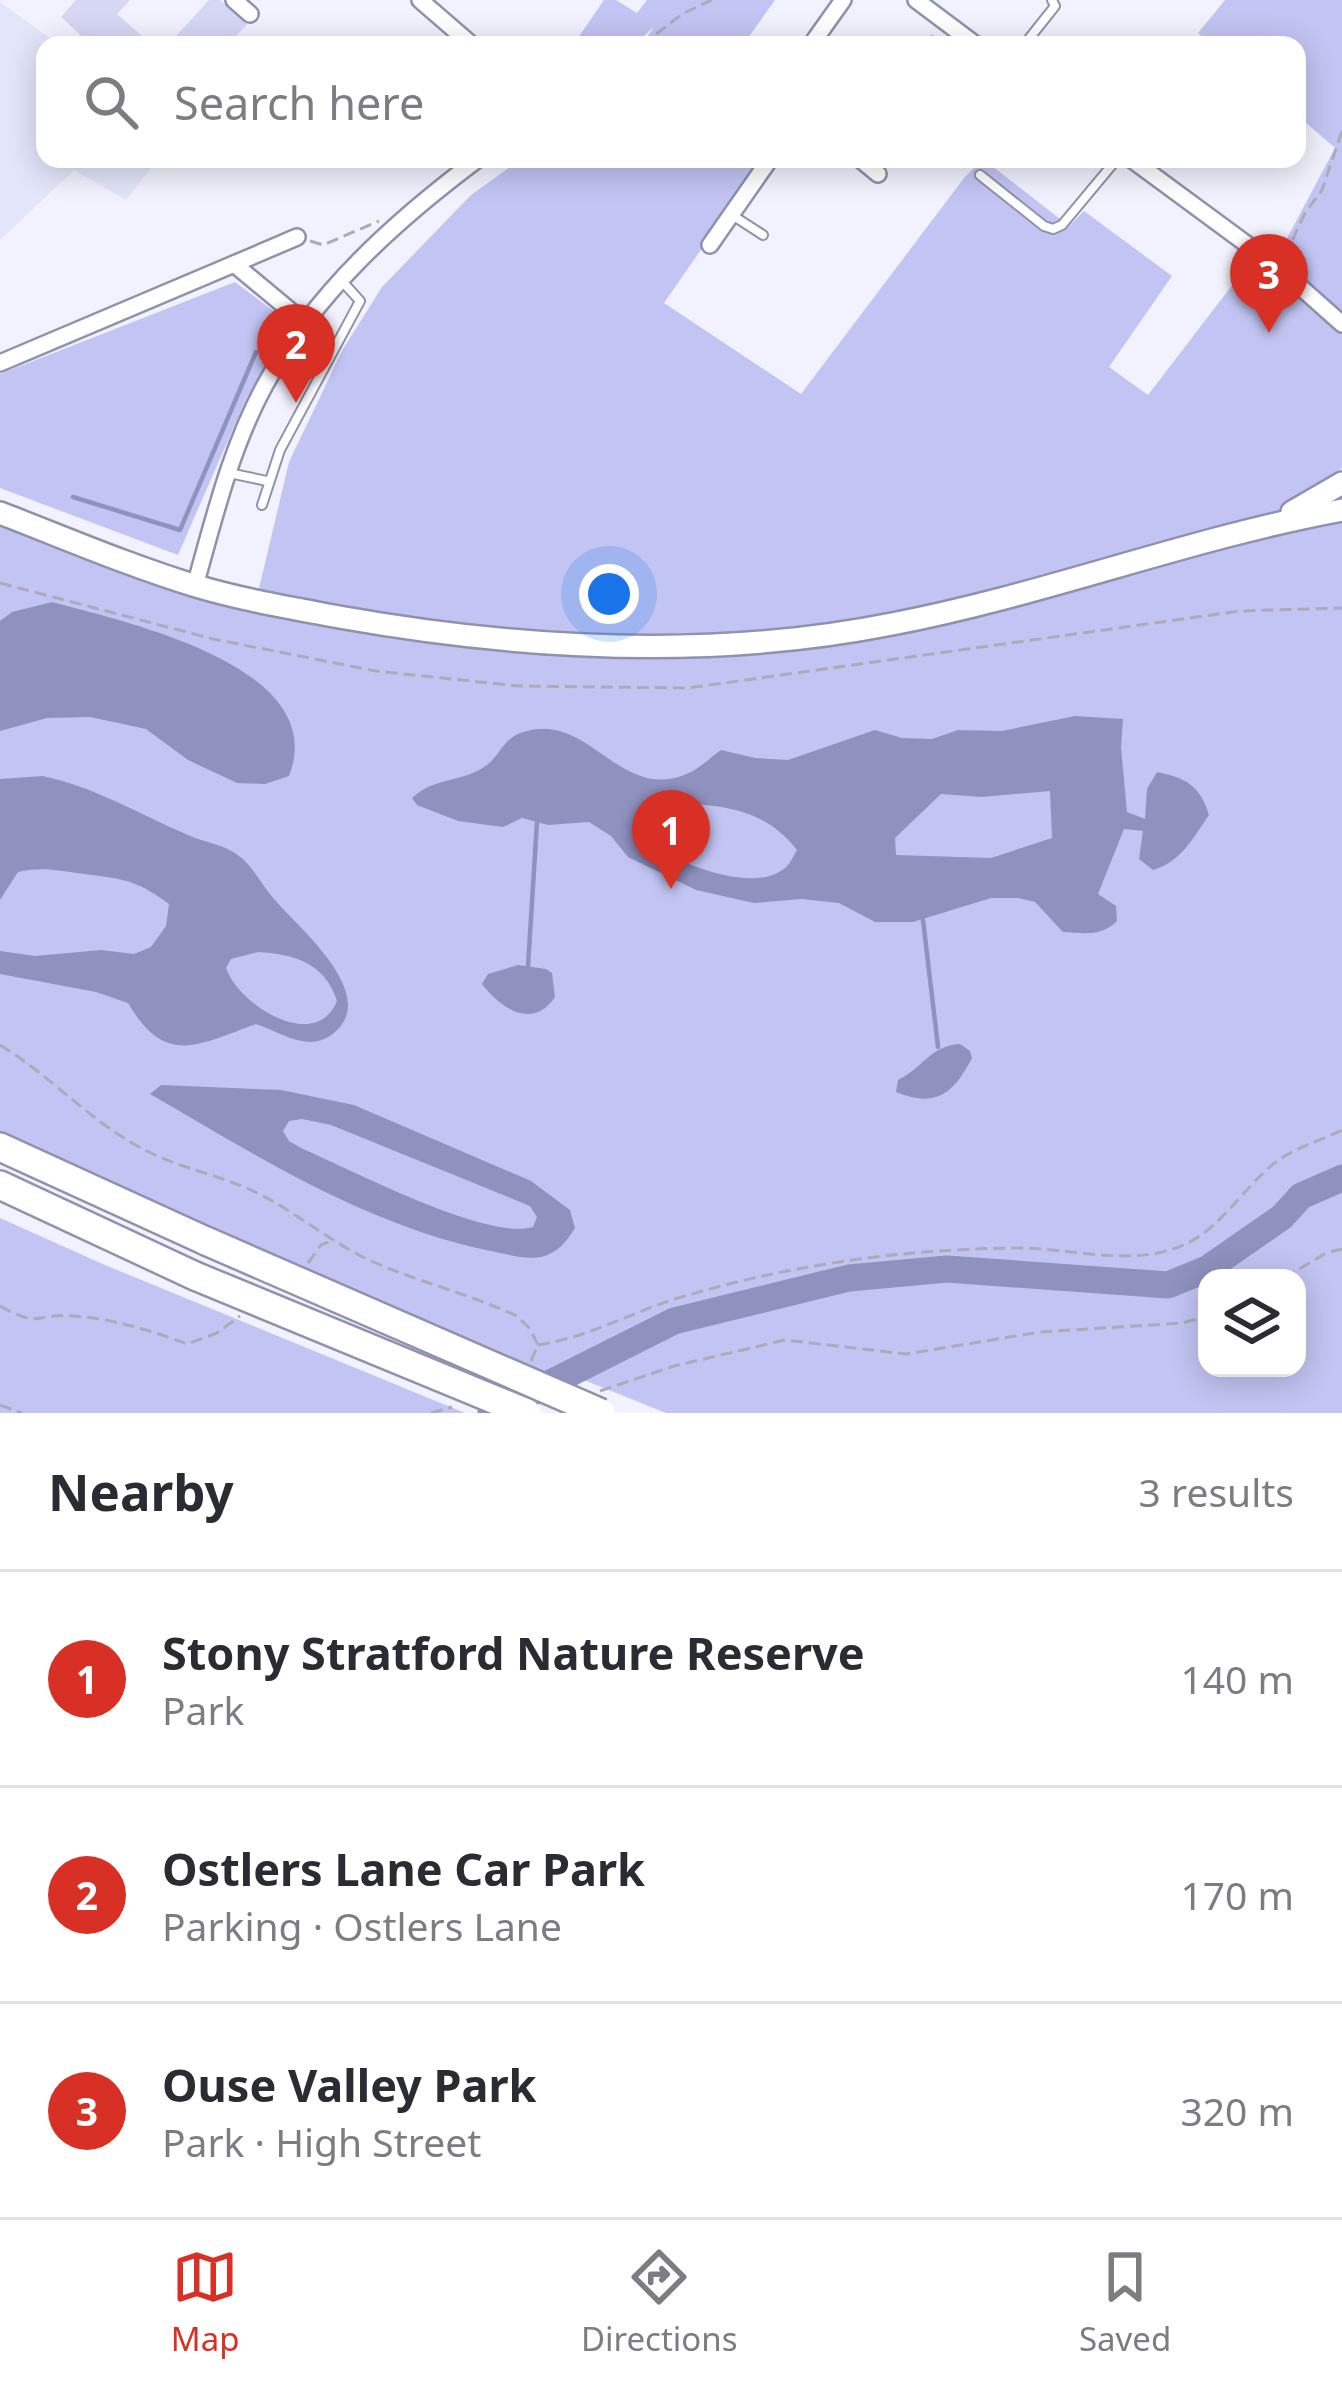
<!DOCTYPE html>
<meta charset="utf-8">
<style>
:root{--surface:#fff;--page:#f7f7f7;--text:#2b2b33;--muted:#7c7c81;--line:#e1e1e2;--accent:#d93025}
body{margin:0;font-family:"Noto Sans",sans-serif;background:var(--page);color:var(--text)}
.controls{position:absolute;right:36px;bottom:36px;display:grid;overflow:hidden;border-radius:24px;box-shadow:0 6px 30px #0003}
.controls button{width:108px;height:108px;display:grid;place-items:center;padding:0;border:0;border-bottom:3px solid var(--line);background:var(--surface);color:var(--text);font:60px sans-serif}
.you{position:absolute;left:609px;top:594px;width:42px;height:42px;margin:-30px;border:9px solid #fff;border-radius:50%;background:#1a73e8;box-shadow:0 0 0 18px #1a73e833}
.badge{display:grid;place-items:center;width:78px;height:78px;border-radius:50%;background:var(--accent);color:#fff;font-size:39px;font-weight:700}
.pin{position:absolute;translate:-50% -99px;filter:drop-shadow(0 3px 6px #0008)}
.pin::after{content:'';position:absolute;top:63px;width:42px;height:36px;background:inherit;clip-path:polygon(0 0,100% 0,50% 100%)}
.list{margin:0;padding:0;list-style:none}
h2{display:flex;justify-content:space-between;align-items:center;height:156px;margin:0;padding:0 48px;font-size:51px}
h2 small{font-size:39px;font-weight:400;color:var(--muted)}
.list li{display:grid;grid-template-columns:78px 1fr auto;gap:36px;align-items:center;box-sizing:border-box;height:216px;padding:0 48px;border-top:3px solid var(--line)}
.list b{display:block;font-size:45px;white-space:nowrap}
.list p{margin:0;font-size:39px;white-space:nowrap;color:var(--muted)}
.list em{font-size:39px;font-style:normal;color:var(--muted)}
.icon{flex:none;width:66px;height:66px;fill:none;stroke:currentColor;stroke-width:2;stroke-linecap:round;stroke-linejoin:round}
.map{position:relative;flex:none;width:1342px;height:1413px;overflow:hidden}
.search{position:absolute;background:var(--surface);box-shadow:0 6px 30px #0003;left:36px;right:36px;top:36px;height:132px;display:flex;align-items:center;gap:30px;box-sizing:border-box;padding:0 42px;border-radius:24px;color:var(--muted);font-size:45px}
.sheet{height:804px;background:var(--surface)}
nav{display:flex;justify-content:space-around;align-items:center;box-sizing:border-box;height:168px;border-top:3px solid var(--line);background:var(--surface);font-size:33px;color:var(--muted)}
nav a{display:grid;justify-items:center;gap:6px}
nav .on{color:var(--accent)}
.map>svg:first-child{display:block}
.built{fill:#e3e5fb}
.green{fill:#c2c5f3;fill-rule:evenodd}
.water{fill:#8f91be;fill-rule:evenodd}
.lines{fill:none;stroke-linecap:round;stroke-linejoin:round}
.stream{stroke:#8f91be;stroke-width:4.5}
.river{stroke:#8f91be;stroke-width:27}
.building{fill:#d5d7f5}
.service-casing{stroke:#8f91ad;stroke-width:12}
.minor-casing{stroke:#8f91ad;stroke-width:20}
.tertiary-casing{stroke:#8f91ad;stroke-width:26}
.trunk-casing{stroke:#8f91ad;stroke-width:32}
.path{stroke:#abacb8;stroke-width:3;stroke-dasharray:12 6;stroke-linecap:butt}
.service{stroke:#fff;stroke-width:8}
.minor{stroke:#fff;stroke-width:15}
.tertiary{stroke:#fff;stroke-width:21}
.trunk{stroke:#fff;stroke-width:27}
.trunk-bridge-casing{stroke:#8f91ad;stroke-width:32;stroke-linecap:butt}
.trunk-bridge{stroke:#fff;stroke-width:27}
</style>
<div class="map">
<svg width="1342" height="1413" viewBox="0 0 1342 1413">
<rect width="100%" height="100%" fill="#f1f2fe"/>
<polygon class="built" points="0,2 59,45 45,45 45,159 158,159 126,200 74,170 0,240"/>
<g class="green">
<polygon points="604,0 616,0 637,13 647,0 775,0 748,38 755,45 642,45 654,27 633,45 573,45"/>
<path d="M1225,0H1342V468L1308,496L1342,518V1413H666L569,1374L555,1381L0,1133V513L256,601L289,462L343,349L382,287L471,195L521,159H764L664,303L801,394L964,178L983,159L1069,226L1084,211L1172,276L1109,367L1148,395L1243,271L1269,266L1276,259L1335,148L1297,115V45H1212L1198,33ZM1207,1278H1297V1368H1207Z"/>
<polygon points="235,282 292,325 246,399 178,555 0,488 0,374"/>
<polygon points="0,1218 105,1265 465,1413 0,1413"/>
</g>
<g class="water">
<path d="M52,602C125,622 332,666 289,776L265,784L237,783L188,760L146,729L90,717L47,718L0,731V621L12,612Z"/>
<path d="M1075,716L1123,719L1121,747L1127,812L1145,819L1147,789L1157,772C1187,778 1200,786 1209,815C1193,838 1181,862 1153,870L1139,859L1143,831L1124,829L1098,894L1116,906L1117,921C1101,937 1084,933 1063,932L1035,902L1018,898H991L913,922H875L839,903L802,899L754,903L696,890L628,857L611,836L589,822L548,825L522,818L503,827L458,821L417,805L412,798C436,776 463,783 487,765C500,755 503,740 520,733C590,707 619,807 691,772C701,767 711,757 721,750L755,758L788,760L875,730L902,738L932,739L958,730L1002,731ZM1050,791L1052,838L991,858L896,855L895,838L941,794L982,797ZM674,803C724,805 765,809 797,850C792,859 788,868 779,872C745,892 673,860 643,841L642,831Z"/>
<path d="M43,776C97,788 137,813 188,835C203,842 226,845 239,856C253,866 262,886 274,899C299,928 372,988 340,1027C314,1057 285,1034 256,1024C196,1046 165,1066 128,1003L96,992L0,974V951L35,956L101,950L134,954L151,947L166,926L169,904C133,877 119,879 77,873C54,870 41,867 18,872L0,900V779ZM258,952C294,954 325,963 337,1001C316,1053 239,1006 226,968L231,959Z"/>
<path d="M518,965L546,969L552,973L555,997C533,1030 501,1009 482,984L488,974Z"/>
<path d="M960,1044L970,1051L972,1058C953,1095 935,1108 896,1092L898,1080C924,1067 930,1046 960,1044Z"/>
<path d="M161,1085L281,1090L354,1105L531,1181L570,1210L575,1228C567,1241 558,1253 541,1257C524,1260 503,1253 486,1250C364,1224 257,1156 150,1094ZM302,1119L331,1125L530,1206L537,1217L533,1227C487,1241 352,1170 303,1149L289,1141L283,1131L289,1121Z"/>
</g>
<g class="lines">
<g class="stream">
<polyline points="73,497 180,530 256,352"/>
<polyline points="923,920 938,1047"/>
<polyline points="528,966 537,822"/>
</g>
<polyline class="river" points="491,1413 674,1321 849,1278 947,1269 1168,1285 1207,1269 1282,1217 1301,1196 1342,1178"/>
</g>
<g class="building">
<polygon points="76,0 130,0 117,14 152,45 91,45 61,17"/>
<polygon points="209,0 220,0 247,24 228,45 168,45"/>
</g>
<g class="lines">
<defs>
<g id="service">
<polyline points="1024,45 1055,6 1052,0"/>
<polyline points="980,175 1044,226 1053,229 1062,225 1117,159"/>
<polyline points="732,215 763,235"/>
<polyline points="229,473 267,481"/>
<polyline points="262,505 280,450 360,301 341,280"/>
</g>
<g id="minor">
<polyline points="234,0 250,14"/>
<polyline points="420,0 472,45"/>
<polyline points="916,0 976,45"/>
<polyline points="811,45 843,0"/>
<polyline points="860,159 878,174"/>
<polyline points="1131,159 1279,268 1342,324"/>
<polyline points="710,245 770,159"/>
<polyline points="234,264 297,237"/>
<polyline points="0,363 234,264 305,323"/>
<path d="M195,586C214,518 231,447 265,385C315,293 395,221 478,159"/>
</g>
<g id="tertiary">
<polyline points="1292,512 1342,483"/>
<path d="M0,513C65,538 130,566 196,586C243,600 291,608 339,617C519,649 711,660 892,624C1044,595 1190,538 1342,510"/>
</g>
<g id="trunk">
<polyline points="0,1147 206,1241"/>
<polyline points="0,1185 195,1276"/>
</g>
</defs>
<use href="#service" class="service-casing"/>
<use href="#minor" class="minor-casing"/>
<use href="#tertiary" class="tertiary-casing"/>
<use href="#trunk" class="trunk-casing"/>
<g class="path">
<polyline points="642,45 682,14 712,0"/>
<polyline points="926,45 936,32"/>
<polyline points="310,241 323,245 379,221"/>
<polyline points="1285,256 1305,213 1322,190 1342,131"/>
<polyline points="0,583 213,639 376,671 519,686 688,688 1240,611 1342,608"/>
<path d="M0,1045C53,1077 93,1125 149,1152C179,1167 213,1174 244,1187C290,1206 326,1240 371,1261C419,1282 469,1294 517,1316L530,1329L538,1345L531,1361"/>
<polyline points="308,1263 321,1245 331,1241"/>
<polyline points="1284,1278 1326,1253 1342,1249"/>
<path d="M0,1306C41,1329 34,1313 74,1316C113,1319 150,1330 187,1344L217,1333L240,1316"/>
<path d="M538,1345C594,1336 632,1311 685,1296C794,1264 904,1249 1018,1248C1072,1248 1130,1267 1181,1246C1220,1231 1244,1186 1276,1162C1296,1147 1320,1141 1342,1130"/>
<polyline points="600,1391 674,1366 785,1340 906,1354 1040,1332 1182,1323 1207,1316"/>
<polyline points="0,1405 22,1413"/>
<polyline points="431,1413 452,1407"/>
</g>
<use href="#service" class="service"/>
<use href="#minor" class="minor"/>
<use href="#tertiary" class="tertiary"/>
<use href="#trunk" class="trunk"/>
<defs>
<g id="trunk-bridge">
<polyline points="206,1241 601,1413"/>
<polyline points="195,1276 527,1413"/>
</g>
</defs>
<use href="#trunk-bridge" class="trunk-bridge-casing"/>
<use href="#trunk-bridge" class="trunk-bridge"/>
</g>
</svg>
<div class="controls">
<button><svg class="icon" aria-label="layers" viewBox="0 0 24 24"><path d="M12 4l9 5-9 5-9-5zM3 14l9 5 9-5"/></svg></button>
</div>
<div class="you"></div>
<div class="pin badge" style="left:671px;top:889px">1</div>
<div class="pin badge" style="left:296px;top:403px">2</div>
<div class="pin badge" style="left:1269px;top:333px">3</div>
<div class="search"><svg class="icon" aria-label="search" viewBox="0 0 24 24"><circle cx="10" cy="10" r="6"/><path d="M15 15l6 6"/></svg>Search here</div>
</div>
<section class="sheet">
<h2>Nearby<small>3 results</small></h2>
<ul class="list">
<li><span class="badge">1</span><div><b>Stony Stratford Nature Reserve</b><p>Park</p></div><em>140 m</em></li>
<li><span class="badge">2</span><div><b>Ostlers Lane Car Park</b><p>Parking · Ostlers Lane</p></div><em>170 m</em></li>
<li><span class="badge">3</span><div><b>Ouse Valley Park</b><p>Park · High Street</p></div><em>320 m</em></li>
</ul>
</section>
<nav>
<a class="on"><svg class="icon" aria-label="map" viewBox="0 0 24 24"><path d="M3 6l6-2 6 2 6-2v14l-6 2-6-2-6 2zM9 4v14M15 6v14"/></svg>Map</a>
<a><svg class="icon" aria-label="directions" viewBox="0 0 24 24"><path d="M12 3l9 9-9 9-9-9zM9 14v-3h6M13 9l2 2-2 2"/></svg>Directions</a>
<a><svg class="icon" aria-label="saved" viewBox="0 0 24 24"><path d="M7 4h10v16l-5-4-5 4z"/></svg>Saved</a>
</nav>
